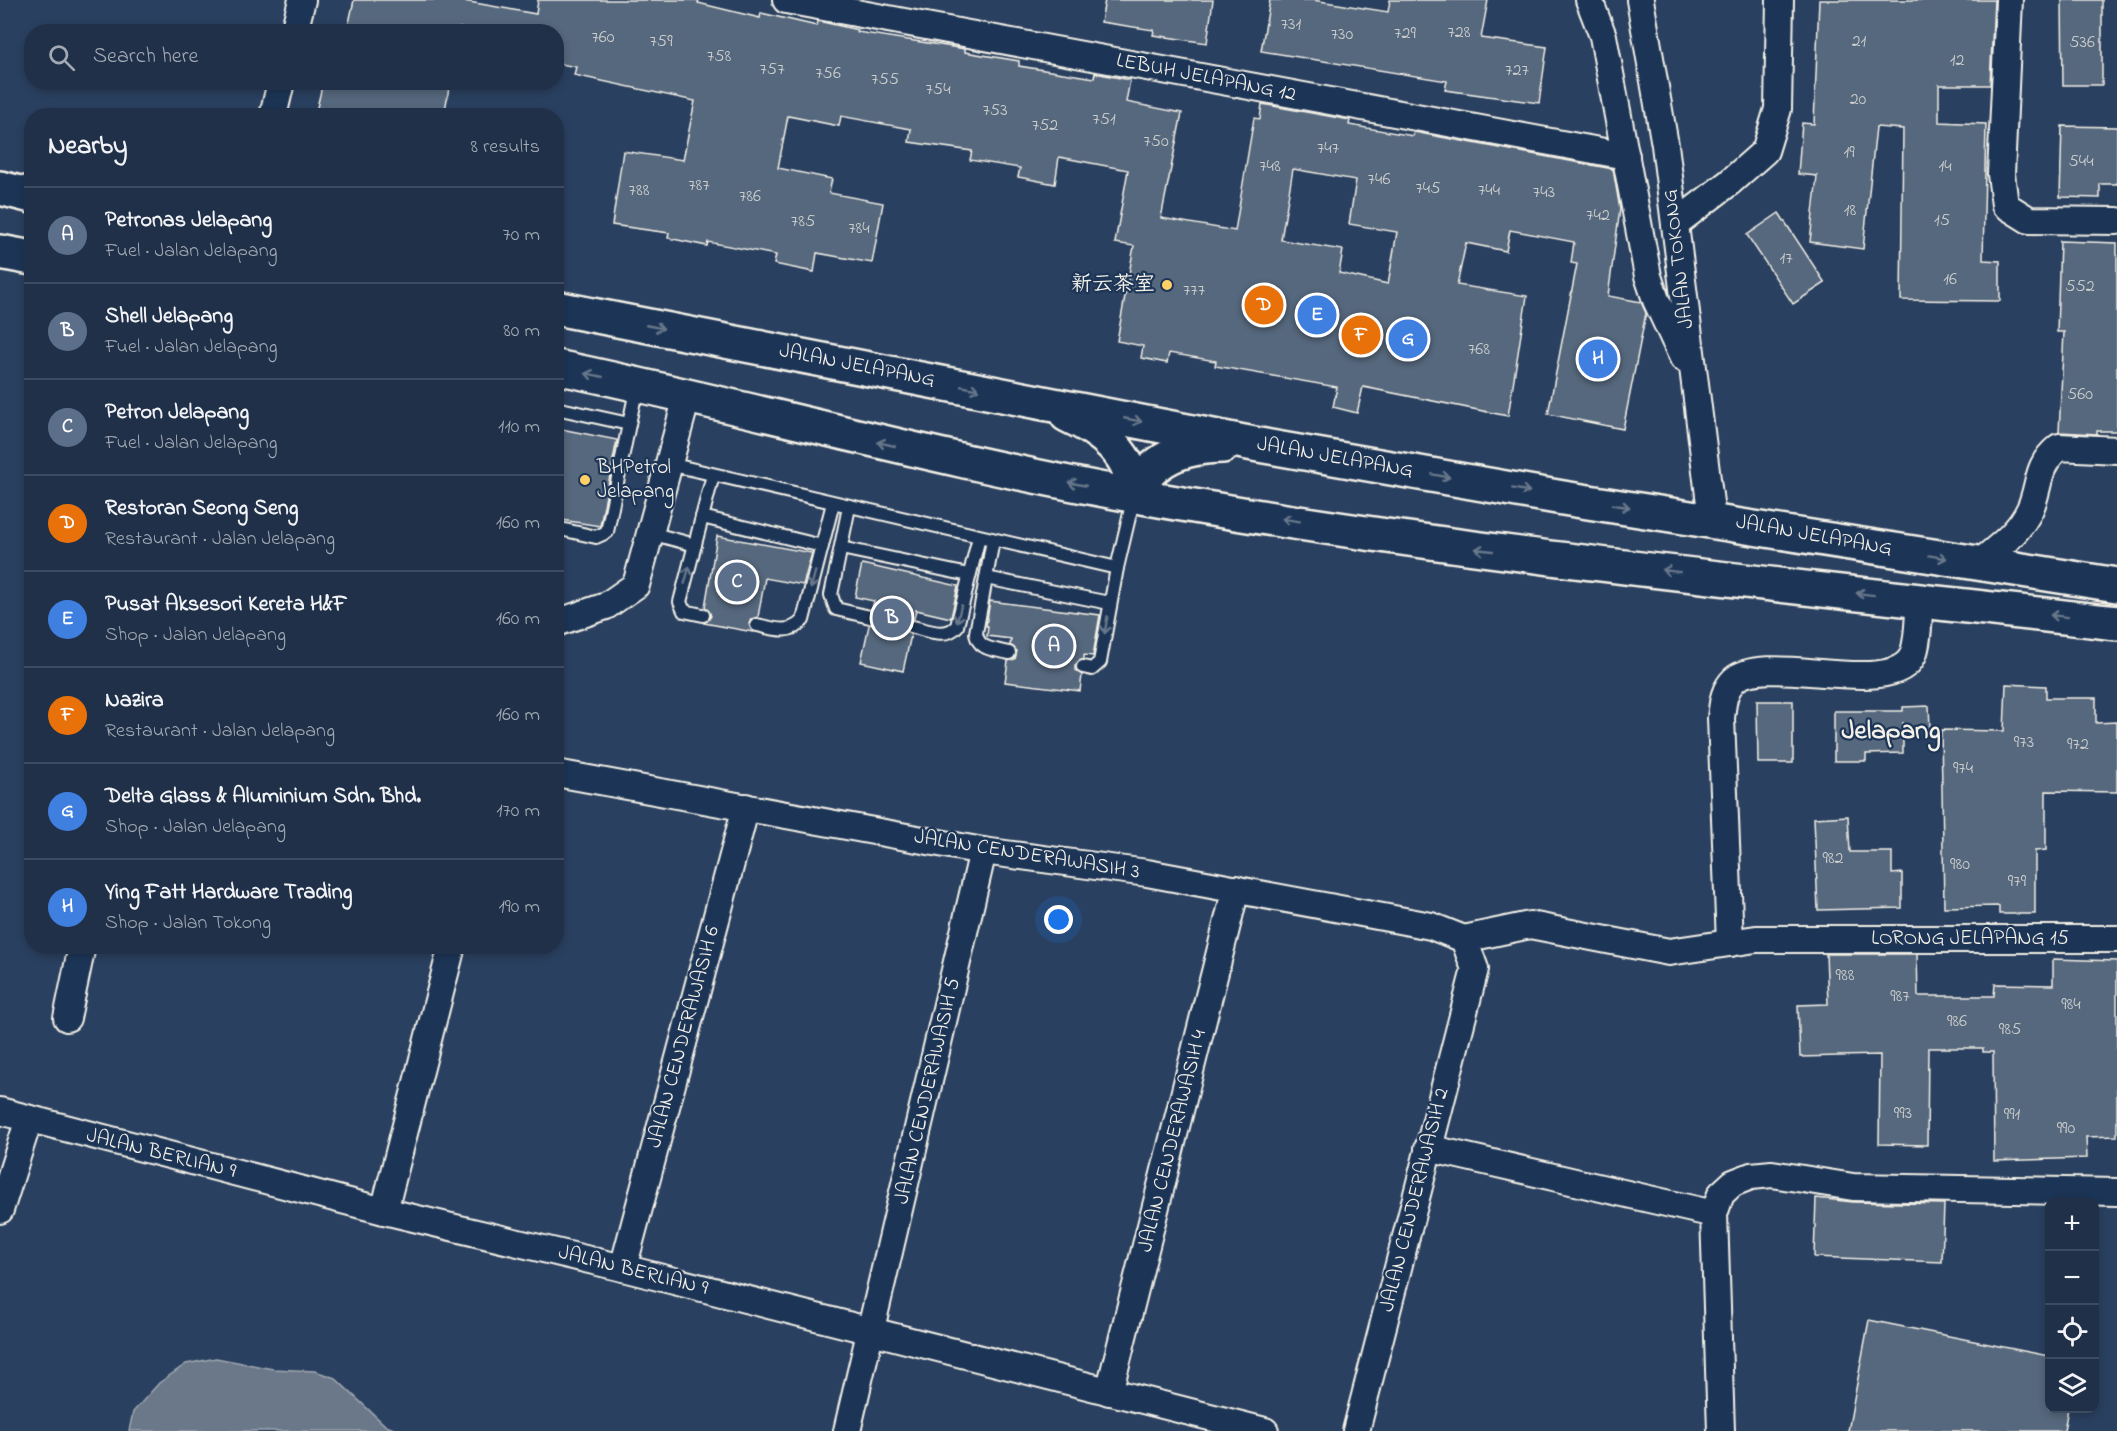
<!DOCTYPE html>
<meta charset="utf-8">
<style>
:root{--surface:#203048;--page:#28384f;--text:#f1f3f6;--muted:#a2a9b4;--line:#3d4b60;--accent:#ffd166}
body{margin:0;font-family:"Indie Flower","LXGW WenKai TC",sans-serif;background:var(--page);color:var(--text)}
.controls{position:absolute;right:18px;bottom:18px;display:grid;overflow:hidden;border-radius:12px;box-shadow:0 3px 9px #0003}
.controls button{width:54px;height:54px;display:grid;place-items:center;padding:0;border:0;border-bottom:2px solid var(--line);background:var(--surface);color:var(--text);font:30px sans-serif}
.you{position:absolute;left:1059px;top:920px;width:21px;height:21px;margin:-15px;border:4px solid #fff;border-radius:50%;background:#1a73e8;box-shadow:0 0 0 9px #1a73e833}
.badge{display:grid;place-items:center;width:39px;height:39px;border-radius:50%;background:var(--accent);color:#fff;font-size:20px;font-weight:700}
.pin{position:absolute;translate:-50% -50%;border:3px solid #fff;box-shadow:0 2px 6px #0006}
.list{margin:0;padding:0;list-style:none}
h2{display:flex;justify-content:space-between;align-items:center;height:78px;margin:0;padding:0 24px;font-size:26px}
h2 small{font-size:20px;font-weight:400;color:var(--muted)}
.list li{display:grid;grid-template-columns:39px 1fr auto;gap:18px;align-items:center;box-sizing:border-box;height:96px;padding:0 24px;border-top:2px solid var(--line)}
.list b{display:block;font-size:22px;white-space:nowrap}
.list p{margin:0;font-size:20px;white-space:nowrap;color:var(--muted)}
.list em{font-size:20px;font-style:normal;color:var(--muted)}
.icon{flex:none;width:33px;height:33px;fill:none;stroke:currentColor;stroke-width:2;stroke-linecap:round;stroke-linejoin:round}
.map{position:relative;flex:none;width:2117px;height:1431px;overflow:hidden}
.search{position:absolute;background:var(--surface);box-shadow:0 3px 9px #0003;left:24px;top:24px;width:540px;height:66px;display:flex;align-items:center;gap:15px;box-sizing:border-box;padding:0 21px;border-radius:24px;color:var(--muted);font-size:22px}
.panel{position:absolute;background:var(--surface);box-shadow:0 3px 9px #0003;left:24px;top:108px;width:540px;height:846px;border-radius:24px}
.map>svg:first-child{display:block}
.water{fill:#6a788a;stroke:#a1a8b0;stroke-width:1.5}
.building{fill:#56677d;stroke:#f4f1e8;stroke-width:1.5;fill-rule:evenodd}
.lines{fill:none;stroke-linecap:round;stroke-linejoin:round}
.lane-casing{stroke:#f4f1e8;stroke-width:16}
.street-casing{stroke:#f4f1e8;stroke-width:30}
.primary-casing{stroke:#f4f1e8;stroke-width:38}
.lane{stroke:#1d3557;stroke-width:12}
.street{stroke:#1d3557;stroke-width:26}
.primary{stroke:#1d3557;stroke-width:33}
.oneway{stroke:#68778a}
.poi-dot{fill:#ffd166;stroke:#1d3557;stroke-width:2}
.labels{text-anchor:middle;dominant-baseline:central;stroke-width:4.5;stroke-linejoin:round;paint-order:stroke}
.number-label{font-size:18px;fill:#cccecd}
.street-label{font-size:21px;fill:#f4f1e8;stroke:#1d3557}
.poi-label{font-size:21px;fill:#f4f1e8;stroke:#1d3557;text-anchor:end}
.district-label{font-size:27px;font-weight:bold;fill:#f4f1e8;stroke:#1d3557}
</style>
<div class="map">
<svg width="2117" height="1431" viewBox="0 0 2117 1431">
<rect width="100%" height="100%" fill="#2a4060"/>
<filter id="ink" filterUnits="userSpaceOnUse"><feTurbulence type="fractalNoise" baseFrequency=".0167" numOctaves="2"/><feDisplacementMap in="SourceGraphic" scale="12" xChannelSelector="R" yChannelSelector="G"/><feConvolveMatrix kernelMatrix="1 2 1 2 8 2 1 2 1" color-interpolation-filters="sRGB"/></filter>
<g filter="url(#ink)">
<polygon class="water" points="216,1358 273,1369 315,1371 335,1378 386,1426 399,1431 129,1431 133,1412 159,1383 186,1364"/>
<g class="building">
<path d="M354,0H458L536,14L538,0H699L698,3L760,18L761,13L817,26L818,21L858,30L857,32L965,49V52L1019,61V66L1094,78L1095,73L1130,80L1126,102L1182,113L1161,218L1235,231L1254,118L1260,119L1262,104L1350,120L1349,125L1413,136L1414,132L1613,169L1620,209L1608,296L1641,302L1646,313L1623,429L1548,414L1577,264L1571,263L1574,242L1510,230L1506,251L1466,243L1457,285L1527,296L1508,416L1363,387L1357,413L1333,407L1337,387L1215,366L1216,361L1169,353L1167,363L1141,358L1143,346L1117,341L1134,246L1115,243L1128,170L1059,157L1055,184L1018,177L1020,168L970,160L972,151L909,142L911,129L841,116L839,126L788,116L778,168L832,179L829,193L883,203L872,263L817,253L814,272L774,264L776,255L708,242L707,246L668,238L669,233L612,225L623,151L683,160L695,101L574,75L576,67L556,63V32H478L459,28L458,32H347ZM1293,169L1356,180L1349,224L1397,232L1388,284L1339,273L1343,250L1281,240Z"/>
<polygon points="1105,0 1213,0 1207,43 1153,35 1154,30 1101,22"/>
<polygon points="1270,0 1313,0 1388,12 1390,0 1488,0 1481,38 1547,47 1539,103 1445,90 1447,81 1261,51"/>
<polygon points="1819,0 1994,0 1990,85 1939,85 1939,122 1986,124 1983,260 2000,261 2000,301 1901,300 1903,129 1876,127 1863,249 1810,242 1817,176 1798,174 1802,123 1814,124"/>
<polygon points="2062,0 2102,0 2102,85 2063,85"/>
<polygon points="323,82 376,82 405,89 406,82 450,82 444,116 315,116"/>
<polygon points="2062,126 2117,127 2117,184 2100,184 2100,198 2060,197"/>
<polygon points="1779,213 1825,283 1793,304 1747,235"/>
<polygon points="2060,241 2117,243 2117,431 2097,431 2097,434 2059,432 2064,332 2057,332"/>
<polygon points="556,428 617,440 600,526 556,519"/>
<polygon points="717,536 812,553 803,585 765,578 758,617 751,619 749,624 753,632 704,623 711,616 705,607"/>
<polygon points="862,564 958,586 951,618 916,610 914,619 907,622 905,630 911,635 903,671 861,662 869,625 876,623 878,618 872,609 874,601 855,597"/>
<polygon points="990,601 1100,615 1093,656 1084,655 1084,659 1075,665 1075,670 1082,675 1080,691 1005,682 1008,661 1015,659 1017,651 1010,645 1011,639 987,636 988,626 986,626"/>
<polygon points="2006,684 2046,686 2046,698 2096,698 2096,723 2117,722 2117,792 2046,791 2046,850 2035,851 2035,914 1999,914 1999,906 1944,907 1941,730 2004,731"/>
<polygon points="1757,701 1793,701 1793,763 1758,763"/>
<polygon points="1929,706 1930,728 1904,728 1903,722 1903,753 1866,754 1866,761 1834,761 1834,711 1903,711 1903,707"/>
<polygon points="1848,816 1850,852 1892,852 1892,874 1902,873 1902,908 1818,910 1814,818"/>
<polygon points="1826,954 1917,954 1918,996 1994,996 1995,984 2053,985 2053,959 2117,961 2117,1136 2086,1137 2087,1158 1994,1161 1993,1052 1983,1052 1983,1048 1928,1048 1927,1145 1879,1144 1880,1055 1800,1057 1798,1005 1828,1004"/>
<polygon points="1816,1198 1853,1202 1944,1204 1942,1262 1814,1257"/>
<polygon points="1869,1320 2049,1356 2049,1408 2068,1408 2064,1431 1848,1431"/>
</g>
<g class="lines">
<defs>
<g id="lane">
<polyline points="556,408 629,424 637,386"/>
<polyline points="669,464 1117,568 1134,496"/>
<polyline points="849,507 831,595 836,609 870,617"/>
<polyline points="702,517 822,546"/>
<polyline points="556,528 596,537 607,532 629,424"/>
<polyline points="650,533 695,545"/>
<path d="M993,540L976,633C978,650 994,649 1009,653"/>
<polyline points="841,548 969,575"/>
<polyline points="986,578 1109,603"/>
<polyline points="703,615 684,611 680,602 713,475"/>
<path d="M757,625C775,629 790,635 803,620L833,503"/>
<path d="M913,627C927,630 946,639 957,626L979,537"/>
<polyline points="1083,667 1092,669 1100,662 1117,568"/>
</g>
<g id="street">
<polyline points="786,0 1626,156"/>
<polyline points="1589,0 1603,36 1648,276 1656,300 1683,358"/>
<polyline points="1640,0 1665,145 1712,519"/>
<polyline points="2009,0 2001,174 2005,205 2029,220 2117,221"/>
<polyline points="294,32 302,0"/>
<polyline points="273,116 281,82"/>
<polyline points="1675,224 1730,182 1765,151 1778,109 1780,0"/>
<path d="M1978,564C1997,548 2019,533 2030,509C2041,485 2035,466 2059,447L2117,450"/>
<polyline points="556,623 606,606 636,585 687,397"/>
<polyline points="556,773 983,851 1147,873 1431,926 1464,939 1475,969 1356,1431"/>
<polyline points="1464,939 1530,925 1669,952 1756,939 2117,939"/>
<path d="M1730,943L1721,718C1723,703 1723,691 1734,680C1766,651 1893,700 1913,655C1919,640 1918,616 1920,600"/>
<polyline points="67,1018 82,946"/>
<polyline points="0,1111 384,1211 623,1268 1265,1431"/>
<polyline points="1428,1148 1714,1214"/>
<polyline points="0,1210 29,1119"/>
<polyline points="384,1211 452,946"/>
<polyline points="623,1268 746,807"/>
<polyline points="1109,1392 1236,889"/>
<polyline points="847,1431 983,851"/>
<polyline points="1721,1431 1714,1214 1721,1194 1733,1183 1751,1176 1772,1174 1853,1187 2117,1192"/>
</g>
<g id="primary">
<polyline points="0,188 32,196"/>
<polyline points="0,252 32,258"/>
<polyline points="556,308 1259,445 1563,498 2117,585"/>
<path d="M556,367C749,407 938,460 1131,495C1457,554 1788,585 2117,623"/>
<path d="M1067,415C1102,431 1133,454 1134,495"/>
<path d="M1134,495C1152,457 1183,447 1223,446"/>
</g>
</defs>
<use href="#lane" class="lane-casing"/>
<use href="#street" class="street-casing"/>
<use href="#primary" class="primary-casing"/>
<use href="#lane" class="lane"/>
<use href="#street" class="street"/>
<use href="#primary" class="primary"/>
</g>
<defs><path id="oneway-shaft" d="M-6 0H5M1.5-3L5.5 0L1.5 3" fill="none" stroke-width="1.6" stroke-linecap="round" stroke-linejoin="round" transform="scale(1.5)"/></defs>
<g class="oneway">
<use href="#oneway-shaft" transform="translate(655 327) rotate(11)"/>
<use href="#oneway-shaft" transform="translate(594 375) rotate(-168)"/>
<use href="#oneway-shaft" transform="translate(970 388) rotate(11)"/>
<use href="#oneway-shaft" transform="translate(1133 420) rotate(11)"/>
<use href="#oneway-shaft" transform="translate(886 444) rotate(-167)"/>
<use href="#oneway-shaft" transform="translate(1441 476) rotate(10)"/>
<use href="#oneway-shaft" transform="translate(1077 484) rotate(-169)"/>
<use href="#oneway-shaft" transform="translate(1521 490) rotate(10)"/>
<use href="#oneway-shaft" transform="translate(1621 506) rotate(8)"/>
<use href="#oneway-shaft" transform="translate(1291 520) rotate(-171)"/>
<use href="#oneway-shaft" transform="translate(1484 550) rotate(-174)"/>
<use href="#oneway-shaft" transform="translate(1938 557) rotate(10)"/>
<use href="#oneway-shaft" transform="translate(1671 571) rotate(-173)"/>
<use href="#oneway-shaft" transform="translate(687 575) rotate(-75)"/>
<use href="#oneway-shaft" transform="translate(813 580) rotate(105)"/>
<use href="#oneway-shaft" transform="translate(1865 594) rotate(-173)"/>
<use href="#oneway-shaft" transform="translate(959 614) rotate(104)"/>
<use href="#oneway-shaft" transform="translate(2059 616) rotate(-173)"/>
<use href="#oneway-shaft" transform="translate(1106 625) rotate(99)"/>
</g>
</g>
<g class="poi-dot">
<circle cx="1167" cy="285" r="6"/>
<circle cx="585" cy="480" r="6"/>
</g>
<g class="labels">
<g class="number-label">
<text x="1291" y="25">731</text>
<text x="1459" y="33">728</text>
<text x="1405" y="34">729</text>
<text x="1342" y="35">730</text>
<text x="603" y="38">760</text>
<text x="661" y="42">759</text>
<text x="1859" y="42">21</text>
<text x="2082" y="43">536</text>
<text x="719" y="57">758</text>
<text x="1957" y="61">12</text>
<text x="772" y="70">757</text>
<text x="1517" y="71">727</text>
<text x="828" y="74">756</text>
<text x="885" y="80">755</text>
<text x="938" y="90">754</text>
<text x="1858" y="100">20</text>
<text x="995" y="111">753</text>
<text x="1104" y="120">751</text>
<text x="1045" y="126">752</text>
<text x="1156" y="142">750</text>
<text x="1328" y="149">747</text>
<text x="1849" y="153">19</text>
<text x="2081" y="162">544</text>
<text x="1270" y="167">748</text>
<text x="1945" y="167">14</text>
<text x="1379" y="180">746</text>
<text x="699" y="186">787</text>
<text x="1428" y="189">745</text>
<text x="639" y="191">788</text>
<text x="1489" y="191">744</text>
<text x="1544" y="193">743</text>
<text x="750" y="197">786</text>
<text x="1850" y="211">18</text>
<text x="1598" y="216">742</text>
<text x="1942" y="221">15</text>
<text x="803" y="222">785</text>
<text x="859" y="229">784</text>
<text x="1786" y="259">17</text>
<text x="1950" y="280">16</text>
<text x="2080" y="287">552</text>
<text x="1194" y="291">777</text>
<text x="1479" y="350">768</text>
<text x="2080" y="395">560</text>
<text x="2024" y="743">973</text>
<text x="2078" y="745">972</text>
<text x="1963" y="769">974</text>
<text x="1833" y="859">982</text>
<text x="1960" y="865">980</text>
<text x="2017" y="882">979</text>
<text x="1845" y="976">988</text>
<text x="1900" y="997">987</text>
<text x="2071" y="1005">984</text>
<text x="1957" y="1022">986</text>
<text x="2010" y="1030">985</text>
<text x="1903" y="1114">993</text>
<text x="2012" y="1115">991</text>
<text x="2066" y="1129">990</text>
</g>
<g class="street-label">
<text transform="translate(1206 78) rotate(11)">LEBUH JELAPANG 12</text>
<text transform="translate(1679 259) rotate(-97)">JALAN TOKONG</text>
<text transform="translate(857 366) rotate(11)">JALAN JELAPANG</text>
<text transform="translate(1335 458) rotate(10)">JALAN JELAPANG</text>
<text transform="translate(1814 536) rotate(10)">JALAN JELAPANG</text>
<text transform="translate(1027 855) rotate(9)">JALAN CENDERAWASIH 3</text>
<text x="1970" y="939">LORONG JELAPANG 15</text>
<text transform="translate(684 1037) rotate(-75)">JALAN CENDERAWASIH 6</text>
<text transform="translate(928 1091) rotate(-77)">JALAN CENDERAWASIH 5</text>
<text transform="translate(1173 1141) rotate(-76)">JALAN CENDERAWASIH 4</text>
<text transform="translate(161 1154) rotate(14)">JALAN BERLIAN 9</text>
<text transform="translate(1415 1200) rotate(-76)">JALAN CENDERAWASIH 2</text>
<text transform="translate(633 1271) rotate(14)">JALAN BERLIAN 9</text>
</g>
<g class="poi-label">
<text x="1155" y="285">新云茶室</text>
<text x="597" y="468" text-anchor="start">BHPetrol<tspan x="597" dy="24">Jelapang</tspan></text>
</g>
<g class="district-label">
<text x="1891" y="731">Jelapang</text>
</g>
</g>
</svg>
<div class="controls">
<button>+</button>
<button>−</button>
<button><svg class="icon" aria-label="locate" viewBox="0 0 24 24"><circle cx="12" cy="12" r="6"/><path d="M12 2v4M12 18v4M2 12h4M18 12h4"/></svg></button>
<button><svg class="icon" aria-label="layers" viewBox="0 0 24 24"><path d="M12 4l9 5-9 5-9-5zM3 14l9 5 9-5"/></svg></button>
</div>
<div class="you"></div>
<div class="pin badge" style="left:1054px;top:646px;background:#5c6f8a">A</div>
<div class="pin badge" style="left:892px;top:618px;background:#5c6f8a">B</div>
<div class="pin badge" style="left:737px;top:582px;background:#5c6f8a">C</div>
<div class="pin badge" style="left:1264px;top:305px;background:#e8710a">D</div>
<div class="pin badge" style="left:1317px;top:315px;background:#3f7fe0">E</div>
<div class="pin badge" style="left:1361px;top:335px;background:#e8710a">F</div>
<div class="pin badge" style="left:1408px;top:339px;background:#3f7fe0">G</div>
<div class="pin badge" style="left:1598px;top:359px;background:#3f7fe0">H</div>
<div class="search"><svg class="icon" aria-label="search" viewBox="0 0 24 24"><circle cx="10" cy="10" r="6"/><path d="M15 15l6 6"/></svg>Search here</div>
<section class="panel">
<h2>Nearby<small>8 results</small></h2>
<ul class="list">
<li><span class="badge" style="background:#5c6f8a">A</span><div><b>Petronas Jelapang</b><p>Fuel · Jalan Jelapang</p></div><em>70 m</em></li>
<li><span class="badge" style="background:#5c6f8a">B</span><div><b>Shell Jelapang</b><p>Fuel · Jalan Jelapang</p></div><em>80 m</em></li>
<li><span class="badge" style="background:#5c6f8a">C</span><div><b>Petron Jelapang</b><p>Fuel · Jalan Jelapang</p></div><em>110 m</em></li>
<li><span class="badge" style="background:#e8710a">D</span><div><b>Restoran Seong Seng</b><p>Restaurant · Jalan Jelapang</p></div><em>160 m</em></li>
<li><span class="badge" style="background:#3f7fe0">E</span><div><b>Pusat Aksesori Kereta H&amp;F</b><p>Shop · Jalan Jelapang</p></div><em>160 m</em></li>
<li><span class="badge" style="background:#e8710a">F</span><div><b>Nazira</b><p>Restaurant · Jalan Jelapang</p></div><em>160 m</em></li>
<li><span class="badge" style="background:#3f7fe0">G</span><div><b>Delta Glass &amp; Aluminium Sdn. Bhd.</b><p>Shop · Jalan Jelapang</p></div><em>170 m</em></li>
<li><span class="badge" style="background:#3f7fe0">H</span><div><b>Ying Fatt Hardware Trading</b><p>Shop · Jalan Tokong</p></div><em>190 m</em></li>
</ul>
</section>
</div>
